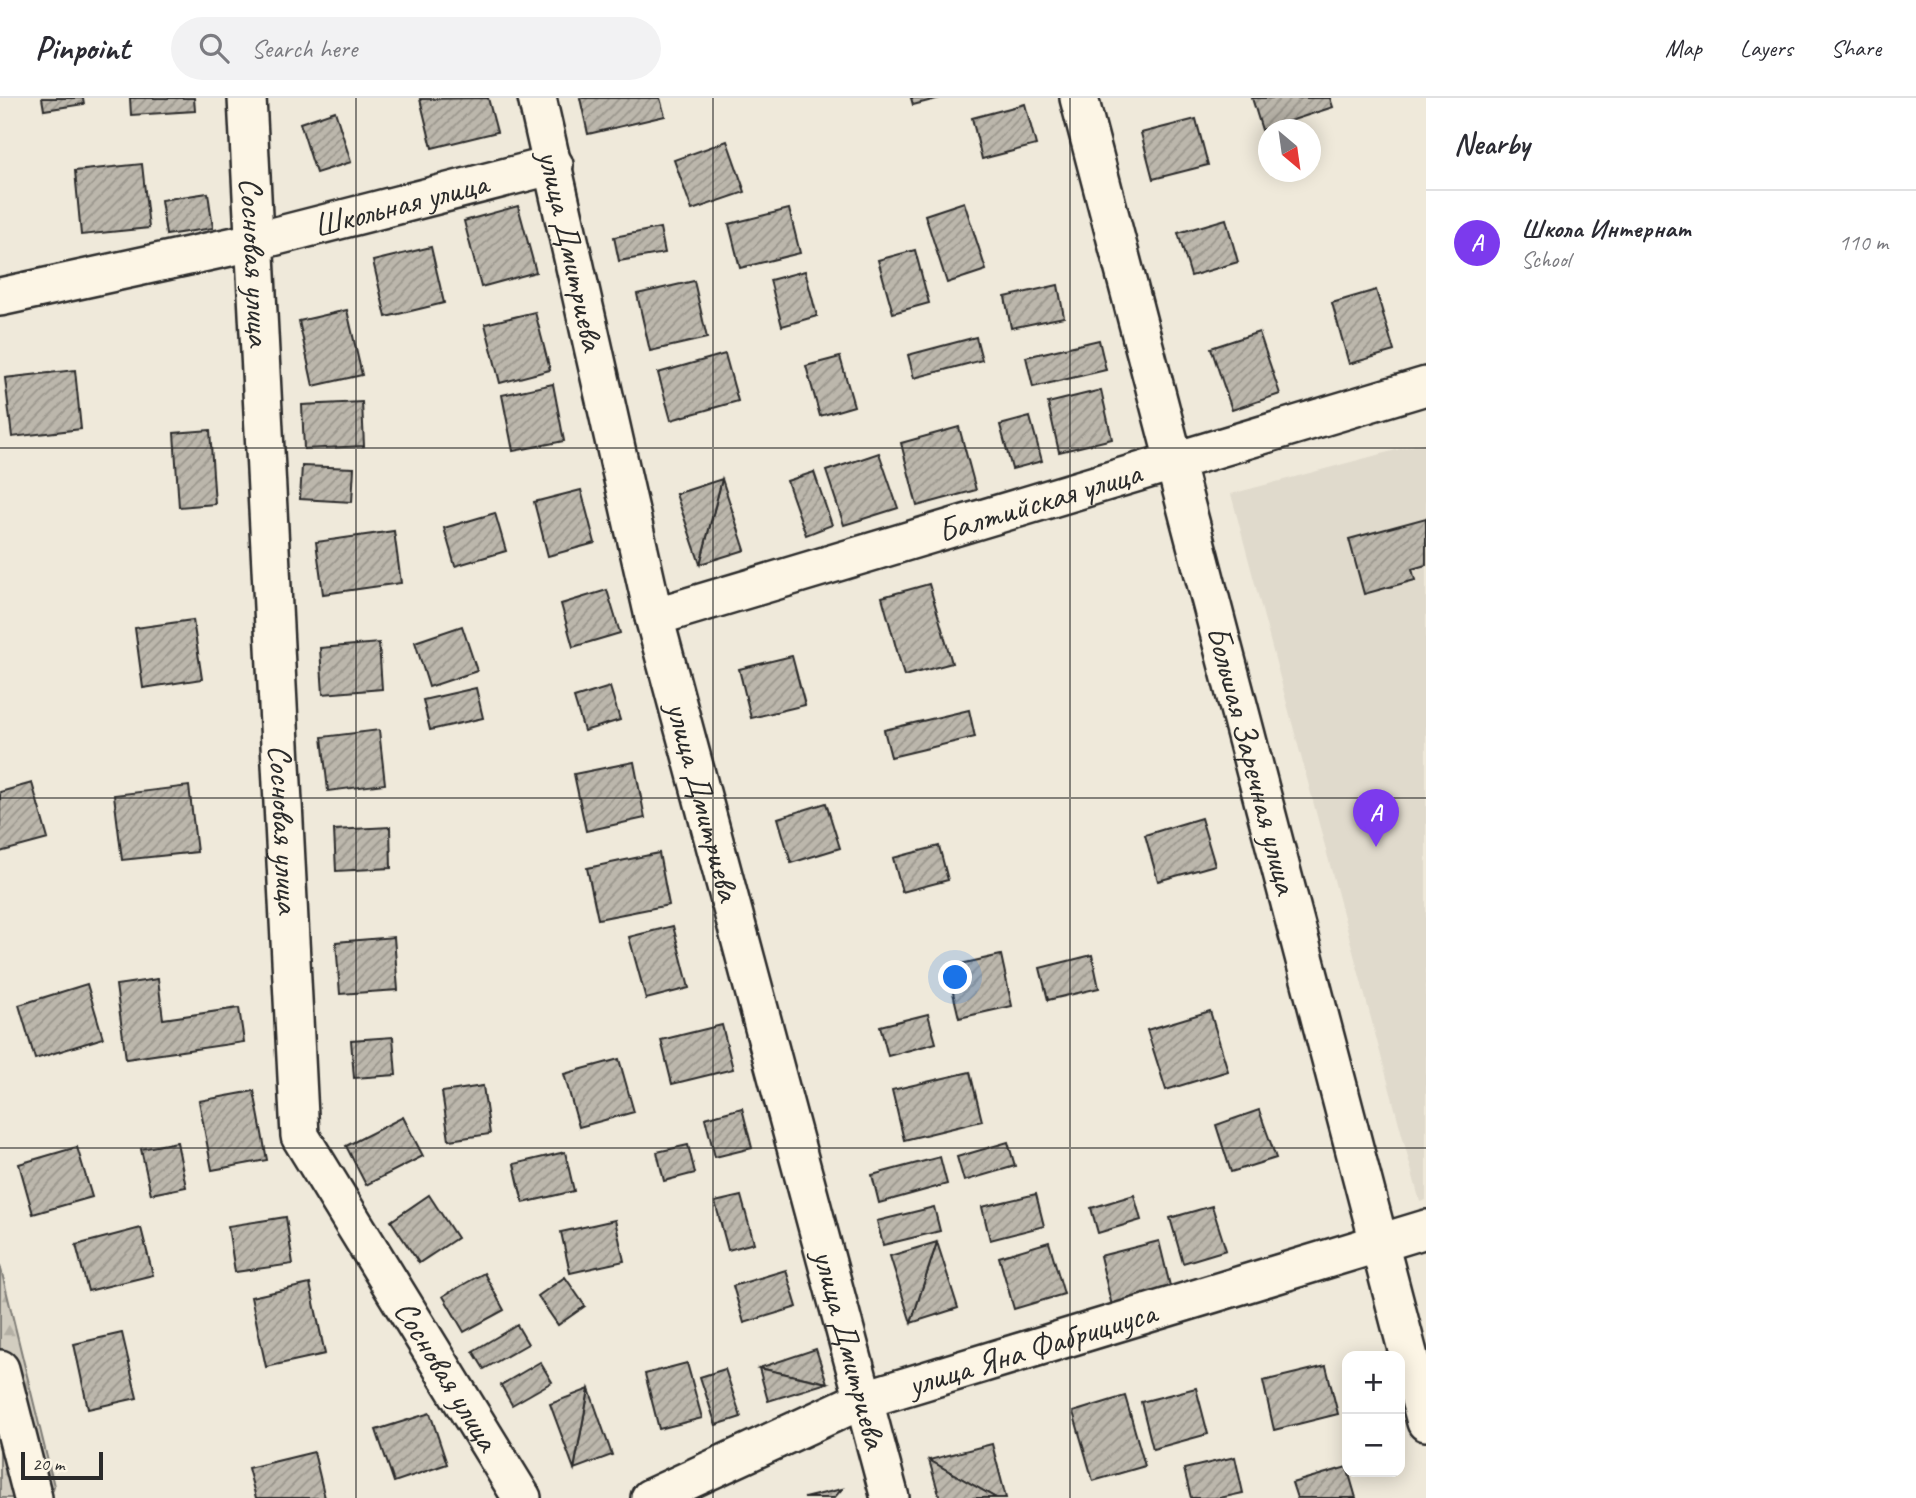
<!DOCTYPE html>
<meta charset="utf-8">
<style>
:root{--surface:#fff;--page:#f2f2f3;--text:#2b2b33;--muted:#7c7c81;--line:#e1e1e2;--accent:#7c3aed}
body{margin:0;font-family:Caveat,sans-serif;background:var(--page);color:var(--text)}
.controls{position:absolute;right:21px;bottom:21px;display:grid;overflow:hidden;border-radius:14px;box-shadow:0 4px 18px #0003}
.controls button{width:63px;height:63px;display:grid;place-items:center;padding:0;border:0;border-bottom:2px solid var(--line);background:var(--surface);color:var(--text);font:35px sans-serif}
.compass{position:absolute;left:1258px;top:21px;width:63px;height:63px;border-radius:50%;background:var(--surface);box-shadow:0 4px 18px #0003;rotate:151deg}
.scale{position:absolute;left:21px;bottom:18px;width:82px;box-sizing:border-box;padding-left:7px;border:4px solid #2b2b2b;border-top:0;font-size:19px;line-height:24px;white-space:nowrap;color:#2b2b2b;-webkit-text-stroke:5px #fcf5e5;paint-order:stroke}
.you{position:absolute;left:956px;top:880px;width:24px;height:24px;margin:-18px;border:5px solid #fff;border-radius:50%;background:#1a73e8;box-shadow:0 0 0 10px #1a73e833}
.badge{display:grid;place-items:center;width:46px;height:46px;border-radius:50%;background:var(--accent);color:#fff;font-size:23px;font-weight:700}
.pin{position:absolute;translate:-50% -58px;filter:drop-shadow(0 2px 4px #0008)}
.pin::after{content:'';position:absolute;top:37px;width:24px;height:21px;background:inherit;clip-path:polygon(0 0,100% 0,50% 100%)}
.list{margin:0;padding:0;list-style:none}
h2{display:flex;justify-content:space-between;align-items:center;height:91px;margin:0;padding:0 28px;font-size:30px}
h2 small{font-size:23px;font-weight:400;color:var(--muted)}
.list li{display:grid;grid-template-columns:46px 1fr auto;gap:21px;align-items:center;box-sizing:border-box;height:105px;padding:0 28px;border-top:2px solid var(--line)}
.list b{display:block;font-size:26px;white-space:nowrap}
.list p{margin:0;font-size:23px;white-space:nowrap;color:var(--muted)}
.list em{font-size:23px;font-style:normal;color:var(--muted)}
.icon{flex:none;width:38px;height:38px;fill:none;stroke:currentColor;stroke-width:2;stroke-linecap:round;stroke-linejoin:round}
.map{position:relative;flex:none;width:1426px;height:1400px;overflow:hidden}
header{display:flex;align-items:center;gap:42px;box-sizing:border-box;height:98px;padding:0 35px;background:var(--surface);border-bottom:2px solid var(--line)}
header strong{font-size:33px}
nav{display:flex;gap:38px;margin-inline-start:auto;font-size:24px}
.search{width:490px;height:63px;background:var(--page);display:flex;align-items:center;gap:18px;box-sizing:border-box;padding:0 24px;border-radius:38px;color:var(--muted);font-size:26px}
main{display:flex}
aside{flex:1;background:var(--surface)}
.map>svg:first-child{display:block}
.built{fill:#e0dacc}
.forest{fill:url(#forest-firs);stroke:#7e7c76;stroke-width:2}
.building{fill:url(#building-hatch);stroke:#2b2b2b;stroke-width:2}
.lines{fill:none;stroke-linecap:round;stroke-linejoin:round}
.minor-casing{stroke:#2b2b2b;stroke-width:42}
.minor{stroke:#fcf5e5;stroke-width:37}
.grid{fill:none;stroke:#2b2b2b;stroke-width:2;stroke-opacity:0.55}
.labels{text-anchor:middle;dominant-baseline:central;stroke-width:5;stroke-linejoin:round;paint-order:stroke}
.street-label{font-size:33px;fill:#2b2b2b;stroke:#fcf5e5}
</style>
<header>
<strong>Pinpoint</strong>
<div class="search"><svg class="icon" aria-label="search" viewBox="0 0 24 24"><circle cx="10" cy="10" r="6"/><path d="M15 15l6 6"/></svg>Search here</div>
<nav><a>Map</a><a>Layers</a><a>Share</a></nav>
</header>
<main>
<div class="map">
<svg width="1426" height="1400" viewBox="0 0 1426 1400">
<defs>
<pattern id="forest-firs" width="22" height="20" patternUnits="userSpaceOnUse" patternTransform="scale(1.75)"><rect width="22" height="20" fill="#d2cdc0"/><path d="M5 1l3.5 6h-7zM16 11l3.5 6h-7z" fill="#b4b0a5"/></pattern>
<pattern id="building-hatch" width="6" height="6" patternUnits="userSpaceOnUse" patternTransform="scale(1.75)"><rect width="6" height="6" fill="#bcb7ac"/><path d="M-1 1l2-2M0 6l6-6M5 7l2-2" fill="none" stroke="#99958c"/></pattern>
</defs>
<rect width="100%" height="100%" fill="#efe9da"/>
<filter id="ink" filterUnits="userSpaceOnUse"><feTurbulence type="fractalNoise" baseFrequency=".0143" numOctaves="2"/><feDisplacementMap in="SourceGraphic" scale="14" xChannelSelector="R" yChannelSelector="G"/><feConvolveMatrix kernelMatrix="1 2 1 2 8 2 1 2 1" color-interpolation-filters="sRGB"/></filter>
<g filter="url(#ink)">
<polygon class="built" points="1426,344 1426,1102 1420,1104 1231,396"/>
<polygon class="forest" points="0,1167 54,1388 50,1400 0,1400"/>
<g class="building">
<polygon points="42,0 83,0 84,6 44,12"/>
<polygon points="130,0 194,0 195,13 131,17"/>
<polygon points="488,0 497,34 432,50 420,1"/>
<polygon points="580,0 660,0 665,18 588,36"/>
<polygon points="911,0 940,0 913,7"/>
<polygon points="1252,0 1330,0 1333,9 1262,32"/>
<polygon points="1025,6 1036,47 982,61 972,20"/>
<polygon points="335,13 351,64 316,75 300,25"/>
<polygon points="1196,21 1208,67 1153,81 1141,35"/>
<polygon points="727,43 745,94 692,112 674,62"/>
<polygon points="142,66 149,130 81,137 75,73"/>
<polygon points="208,95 213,130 166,137 161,102"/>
<polygon points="964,104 986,172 947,185 925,117"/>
<polygon points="518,108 536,174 481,189 464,123"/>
<polygon points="789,111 800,155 740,170 729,126"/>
<polygon points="1226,121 1238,164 1191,178 1178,135"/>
<polygon points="660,130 665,155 619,163 614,139"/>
<polygon points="431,149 444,205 386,219 373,163"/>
<polygon points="915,152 929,205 893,215 878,162"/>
<polygon points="805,173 817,218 782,228 770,182"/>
<polygon points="694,183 707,240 650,253 637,196"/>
<polygon points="1058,187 1064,219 1011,230 1005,199"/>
<polygon points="1376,192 1394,253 1349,266 1332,205"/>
<polygon points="347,212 362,277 313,288 299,223"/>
<polygon points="535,214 550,272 500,285 485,226"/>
<polygon points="1259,234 1280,296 1232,312 1211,250"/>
<polygon points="976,239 982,262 914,280 908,257"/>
<polygon points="1099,242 1106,272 1033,289 1026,259"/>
<polygon points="725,256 738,303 671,322 658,275"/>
<polygon points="840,259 854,308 820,318 806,268"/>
<polygon points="75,272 81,331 12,339 5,280"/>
<polygon points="553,286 564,343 513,353 502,297"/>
<polygon points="1101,292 1112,341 1059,354 1048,305"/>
<polygon points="362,304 364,348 304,351 302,307"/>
<polygon points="1030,319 1042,363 1012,371 1000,327"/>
<polygon points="959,329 976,392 917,408 901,345"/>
<polygon points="210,332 215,406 179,409 174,335"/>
<polygon points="879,355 898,410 844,427 826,373"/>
<polygon points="302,368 354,370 352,404 300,401"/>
<polygon points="814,374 832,427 806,437 787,383"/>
<polygon points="722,381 745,452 700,466"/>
<polygon points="722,381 700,466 676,396"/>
<polygon points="581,392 595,445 548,458 534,404"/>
<polygon points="495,415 506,453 455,468 444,430"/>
<polygon points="1426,420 1426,467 1412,471 1415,482 1364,496 1349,441"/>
<polygon points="394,433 401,485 323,496 316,444"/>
<polygon points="929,486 952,565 904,578 882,499"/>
<polygon points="607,492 620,535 573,549 561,506"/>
<polygon points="193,522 202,581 143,590 135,530"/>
<polygon points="462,528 477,573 429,589 415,544"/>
<polygon points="379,545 382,591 323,596 320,550"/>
<polygon points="792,558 805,607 751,620 739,571"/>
<polygon points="610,589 620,622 584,633 574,600"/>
<polygon points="476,590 483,620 430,632 423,602"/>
<polygon points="969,612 975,639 891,659 884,632"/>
<polygon points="379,632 385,686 328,693 322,639"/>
<polygon points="634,664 645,720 586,733 574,676"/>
<polygon points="32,685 48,741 0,754 0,694"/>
<polygon points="189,688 197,754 122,762 114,697"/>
<polygon points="826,705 840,750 791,765 778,720"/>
<polygon points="1201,720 1215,767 1158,783 1145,737"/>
<polygon points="390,729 391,770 336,773 334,732"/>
<polygon points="939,748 948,782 902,794 893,760"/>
<polygon points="659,755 669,807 598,821 587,770"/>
<polygon points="673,828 689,890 646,901 629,839"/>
<polygon points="394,839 398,892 340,896 336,844"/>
<polygon points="1001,857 1012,908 959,920 947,869"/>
<polygon points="1092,857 1099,890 1048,902 1040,870"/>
<polygon points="158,881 163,921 239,910 244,944 126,961 116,887"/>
<polygon points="87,886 103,940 35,961 19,907"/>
<polygon points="1210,913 1228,973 1166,992 1147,932"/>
<polygon points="928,916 936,945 888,958 880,928"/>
<polygon points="722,927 733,971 672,986 661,942"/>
<polygon points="393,939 396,977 354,980 351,942"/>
<polygon points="619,961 634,1014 579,1029 564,976"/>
<polygon points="970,974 982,1023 904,1042 892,992"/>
<polygon points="483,988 490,1036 449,1042 442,994"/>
<polygon points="254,993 267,1062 212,1072 199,1003"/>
<polygon points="742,1010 752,1050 715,1059 705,1020"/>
<polygon points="1259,1012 1276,1060 1231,1074 1216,1027"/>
<polygon points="403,1019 423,1058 366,1087 346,1048"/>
<polygon points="177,1044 186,1089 151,1096 141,1051"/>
<polygon points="1008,1044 1015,1068 964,1083 957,1059"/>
<polygon points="688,1047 695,1075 664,1083 657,1054"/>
<polygon points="77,1049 92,1099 33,1116 19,1066"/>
<polygon points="565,1054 574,1093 523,1105 514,1066"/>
<polygon points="940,1059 947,1086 879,1105 872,1077"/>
<polygon points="1036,1096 1044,1128 990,1142 982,1109"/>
<polygon points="429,1097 457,1140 419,1165 391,1123"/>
<polygon points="1134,1097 1141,1122 1098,1135 1091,1110"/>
<polygon points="741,1098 754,1145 728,1152 715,1104"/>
<polygon points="1212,1108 1226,1152 1183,1165 1170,1120"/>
<polygon points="934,1109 940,1133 883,1147 877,1123"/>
<polygon points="286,1119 293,1166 235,1174 228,1128"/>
<polygon points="615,1122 624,1163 570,1175 561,1134"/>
<polygon points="141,1130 153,1177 88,1193 76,1147"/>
<polygon points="1159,1143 1171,1192 1112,1208 1100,1158"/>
<polygon points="937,1144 958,1210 911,1225"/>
<polygon points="937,1144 911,1225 890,1158"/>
<polygon points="1049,1144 1064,1196 1014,1211 999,1159"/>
<polygon points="786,1172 797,1209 744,1225 733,1188"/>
<polygon points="484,1175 504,1212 464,1234 443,1198"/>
<polygon points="565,1179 585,1208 558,1227 538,1198"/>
<polygon points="310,1186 325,1256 266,1269 251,1199"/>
<polygon points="517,1227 528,1246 484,1271 473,1253"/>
<polygon points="122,1235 137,1300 88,1311 74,1246"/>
<polygon points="816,1251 827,1285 759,1270"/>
<polygon points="540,1264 552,1284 512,1307 501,1287"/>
<polygon points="687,1265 702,1320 659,1331 645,1276"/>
<polygon points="1326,1268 1338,1316 1274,1332 1263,1283"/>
<polygon points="759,1270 827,1285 768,1303"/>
<polygon points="725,1271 741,1319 716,1327 700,1279"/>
<polygon points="1196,1290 1208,1336 1153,1351 1141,1304"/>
<polygon points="589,1291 612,1357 574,1371"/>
<polygon points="589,1291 574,1371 550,1306"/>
<polygon points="1125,1298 1145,1368 1093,1383 1073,1314"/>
<polygon points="430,1315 447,1366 394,1384 376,1332"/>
<polygon points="992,1346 1006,1400 996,1400 929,1362"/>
<polygon points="314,1354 325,1400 256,1400 248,1370"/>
<polygon points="1235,1359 1243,1395 1220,1400 1191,1400 1184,1371"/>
<polygon points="929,1362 996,1400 940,1400"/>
<polygon points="1347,1369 1356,1400 1297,1400 1292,1385"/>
<polygon points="842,1391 834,1400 804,1400"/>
</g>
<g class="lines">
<defs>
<g id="minor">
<path id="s1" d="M247,0L300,1038L522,1400"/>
<path id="s2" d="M537,0L654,519L890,1400"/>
<path id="s3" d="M1079,0L1426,1324"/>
<path id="s4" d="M0,199L253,144L554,67"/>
<path id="s5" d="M654,519L1426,288"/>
<polyline points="0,1271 33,1400"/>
<path id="s6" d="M650,1400L862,1302L1426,1131"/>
</g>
</defs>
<use href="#minor" class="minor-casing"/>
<use href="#minor" class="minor"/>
</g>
</g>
<path class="grid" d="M356,0V1400M713,0V1400M1070,0V1400M0,350H1426M0,700H1426M0,1050H1426"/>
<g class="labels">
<g class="street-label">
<text stroke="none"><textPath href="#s4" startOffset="411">Школьная улица</textPath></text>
<text stroke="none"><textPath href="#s2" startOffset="156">улица Дмитриева</textPath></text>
<text stroke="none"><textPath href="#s1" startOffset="164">Сосновая улица</textPath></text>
<text stroke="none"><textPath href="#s5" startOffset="402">Балтийская улица</textPath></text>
<text stroke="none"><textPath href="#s3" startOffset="684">Большая Заречная улица</textPath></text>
<text stroke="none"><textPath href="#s2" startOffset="723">улица Дмитриева</textPath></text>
<text stroke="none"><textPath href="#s1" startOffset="732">Сосновая улица</textPath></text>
<text stroke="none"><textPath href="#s6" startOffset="411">улица Яна Фабрициуса</textPath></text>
<text stroke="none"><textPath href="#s2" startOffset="1290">улица Дмитриева</textPath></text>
<text stroke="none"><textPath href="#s1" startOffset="1320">Сосновая улица</textPath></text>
</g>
</g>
</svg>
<div class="controls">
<button>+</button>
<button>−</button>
</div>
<svg class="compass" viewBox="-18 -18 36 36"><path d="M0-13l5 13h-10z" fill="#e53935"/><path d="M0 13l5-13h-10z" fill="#7c7c81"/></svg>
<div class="scale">20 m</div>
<div class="you"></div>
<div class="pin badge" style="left:1376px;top:749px">A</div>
</div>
<aside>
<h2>Nearby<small></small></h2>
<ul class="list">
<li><span class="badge">A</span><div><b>Школа Интернат</b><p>School</p></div><em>110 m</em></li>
</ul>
</aside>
</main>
